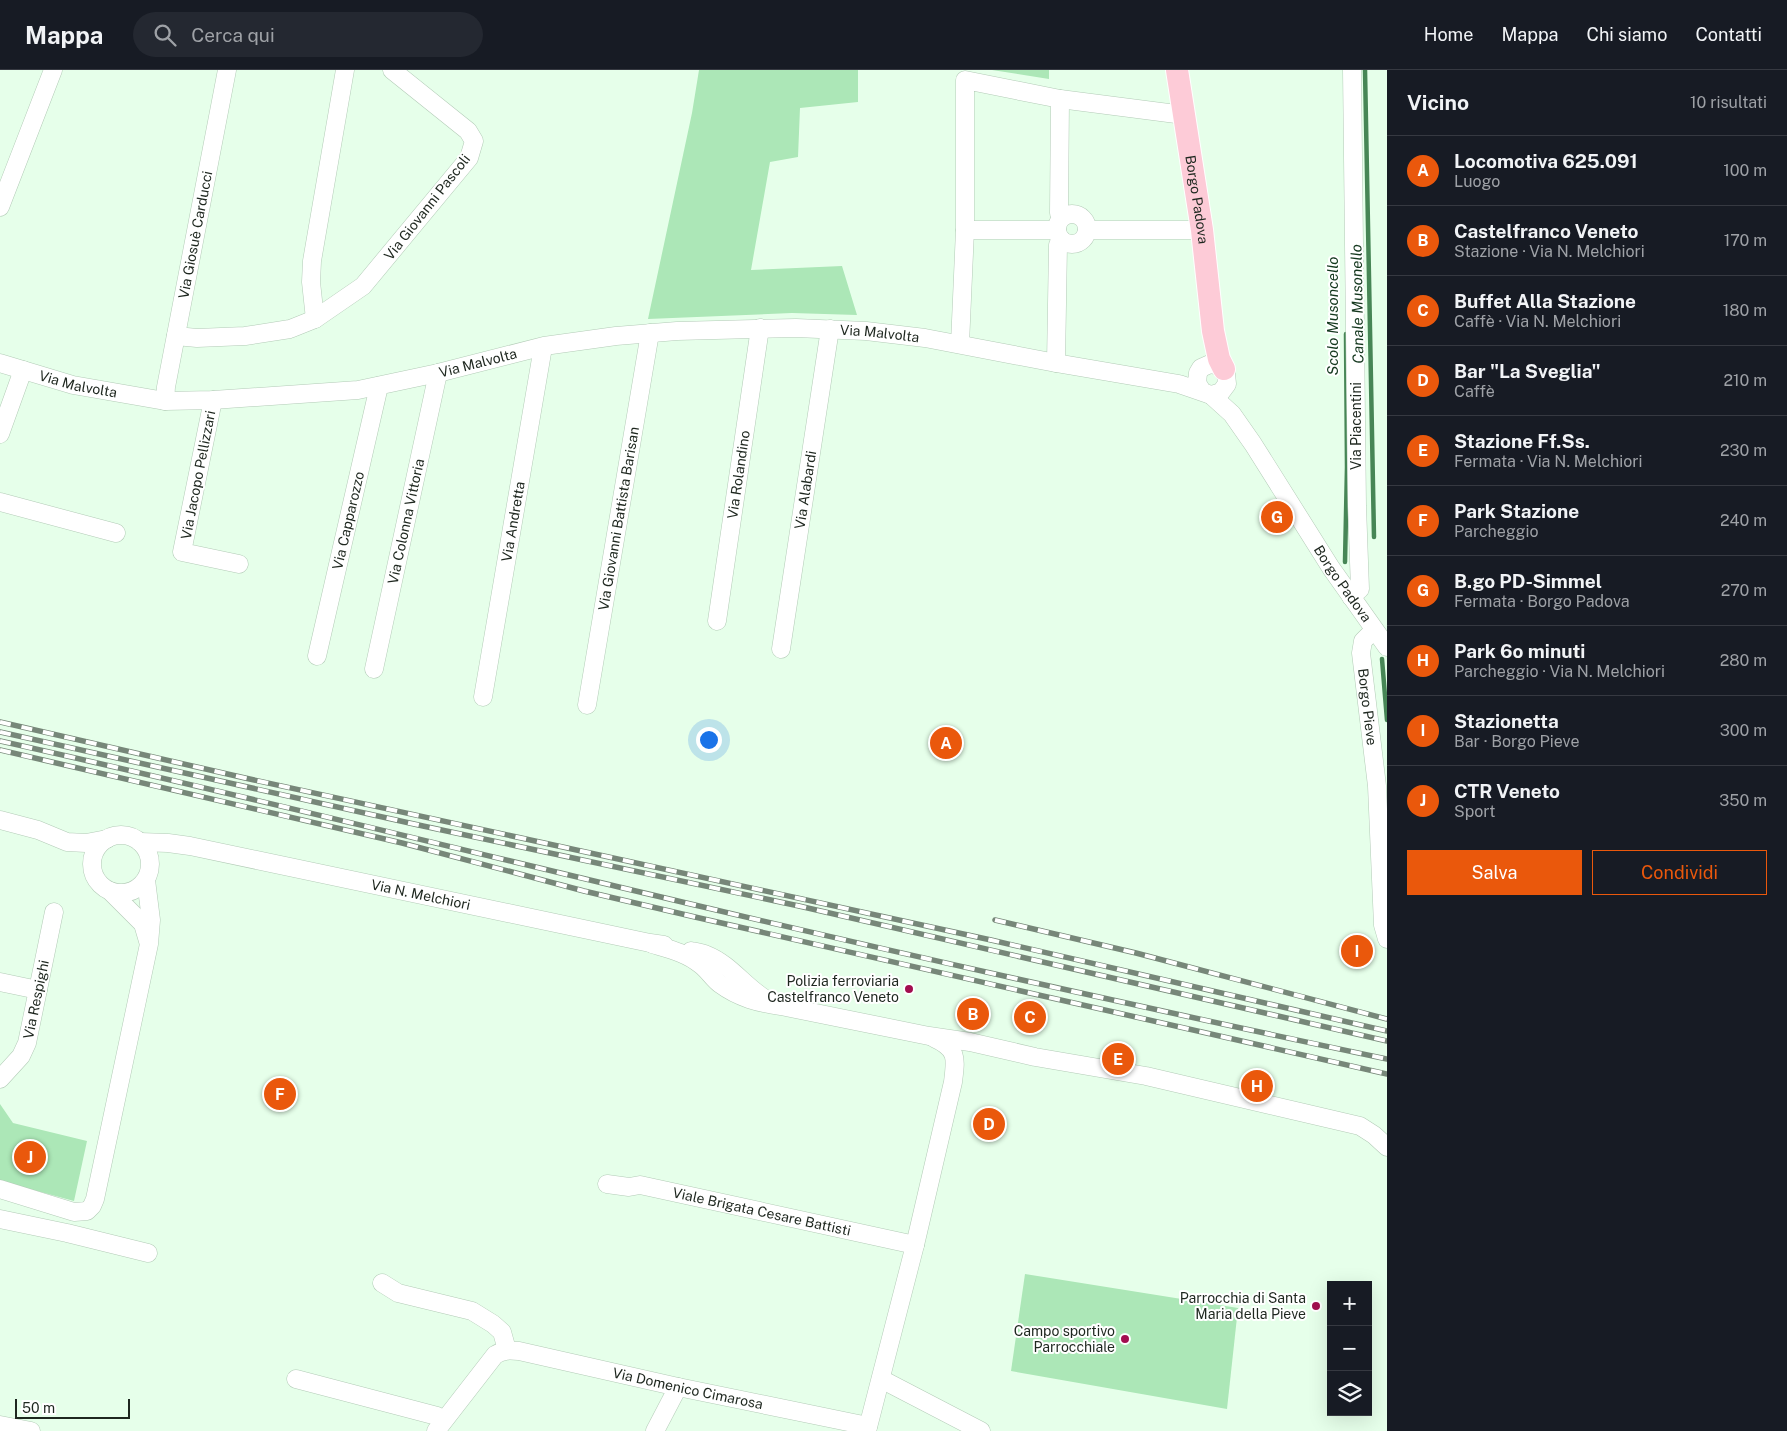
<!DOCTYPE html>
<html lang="it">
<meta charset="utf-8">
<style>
:root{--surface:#171b24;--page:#242831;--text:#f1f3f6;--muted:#9ea1a6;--line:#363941;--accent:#ea580c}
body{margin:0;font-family:"Public Sans",sans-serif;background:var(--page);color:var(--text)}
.controls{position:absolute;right:15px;bottom:15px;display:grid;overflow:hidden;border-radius:0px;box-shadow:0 5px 20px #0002}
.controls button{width:45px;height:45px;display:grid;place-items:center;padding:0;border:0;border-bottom:1px solid var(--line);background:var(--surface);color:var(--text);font:25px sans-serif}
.scale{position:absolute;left:15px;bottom:12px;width:115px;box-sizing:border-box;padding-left:5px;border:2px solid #1e271f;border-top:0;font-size:14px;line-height:18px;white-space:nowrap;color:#1e271f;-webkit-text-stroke:4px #fff;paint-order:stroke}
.you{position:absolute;left:708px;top:669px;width:18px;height:18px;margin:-12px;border:4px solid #fff;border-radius:50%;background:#1a73e8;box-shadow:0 0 0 8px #1a73e833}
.badge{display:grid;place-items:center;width:32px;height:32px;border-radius:50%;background:var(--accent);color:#fff;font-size:16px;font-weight:700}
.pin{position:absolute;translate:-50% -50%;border:2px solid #fff;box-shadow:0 1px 5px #0006}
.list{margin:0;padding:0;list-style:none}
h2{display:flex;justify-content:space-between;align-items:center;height:65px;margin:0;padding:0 20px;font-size:21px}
h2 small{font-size:16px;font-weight:400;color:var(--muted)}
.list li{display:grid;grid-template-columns:32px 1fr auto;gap:15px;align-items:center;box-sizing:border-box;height:70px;padding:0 20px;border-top:1px solid var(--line)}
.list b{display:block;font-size:19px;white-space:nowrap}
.list p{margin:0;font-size:16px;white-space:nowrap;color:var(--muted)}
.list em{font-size:16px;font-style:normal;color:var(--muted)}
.actions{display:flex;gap:10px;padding:15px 20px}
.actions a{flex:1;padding:11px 0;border:1px solid var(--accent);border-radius:0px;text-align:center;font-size:18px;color:var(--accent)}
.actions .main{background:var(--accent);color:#fff}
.icon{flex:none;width:28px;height:28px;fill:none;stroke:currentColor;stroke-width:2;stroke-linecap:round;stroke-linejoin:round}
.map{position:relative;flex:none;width:1387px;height:1361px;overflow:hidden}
header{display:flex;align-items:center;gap:30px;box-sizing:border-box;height:70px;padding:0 25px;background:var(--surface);border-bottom:1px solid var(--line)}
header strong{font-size:24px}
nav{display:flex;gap:28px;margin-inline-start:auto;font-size:18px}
.search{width:350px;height:45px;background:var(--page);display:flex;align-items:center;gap:12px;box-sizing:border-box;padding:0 18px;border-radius:28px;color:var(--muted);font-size:19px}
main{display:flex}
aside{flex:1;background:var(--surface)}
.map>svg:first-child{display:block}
.green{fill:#ace7b7}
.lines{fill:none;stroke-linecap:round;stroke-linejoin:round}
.stream{stroke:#478656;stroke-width:4.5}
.minor-casing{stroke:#b3cbb7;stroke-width:19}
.major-casing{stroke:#fff;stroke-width:24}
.minor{stroke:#fff;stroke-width:18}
.major{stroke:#fdcbd7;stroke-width:22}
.rail-casing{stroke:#778779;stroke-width:5.5}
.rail{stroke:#fff;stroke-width:4;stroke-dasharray:11;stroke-linecap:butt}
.poi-dot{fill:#a20e4f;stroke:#fff;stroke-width:2}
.labels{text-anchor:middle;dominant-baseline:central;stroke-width:4;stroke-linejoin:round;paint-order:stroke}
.street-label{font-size:14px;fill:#1e271f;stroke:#fff}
.poi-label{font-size:14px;fill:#1e271f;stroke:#fff;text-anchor:end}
.water-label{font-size:15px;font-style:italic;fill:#14381e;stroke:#fff}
</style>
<header>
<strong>Mappa</strong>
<div class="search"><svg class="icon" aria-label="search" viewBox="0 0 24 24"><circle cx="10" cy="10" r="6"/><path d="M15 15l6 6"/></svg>Cerca qui</div>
<nav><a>Home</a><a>Mappa</a><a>Chi siamo</a><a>Contatti</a></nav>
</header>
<main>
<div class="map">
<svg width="1387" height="1361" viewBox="0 0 1387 1361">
<rect width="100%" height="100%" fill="#e6ffea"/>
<g class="green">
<polygon points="699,0 858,0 858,32 800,38 798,87 770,92 751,200 842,196 857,245 792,243 648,249 692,43"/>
<polygon points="992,0 1049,0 1049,9"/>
<polygon points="0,1034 13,1053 87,1071 74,1131 0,1111"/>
<polygon points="1025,1204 1238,1238 1227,1339 1011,1301"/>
</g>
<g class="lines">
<g class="stream">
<polyline points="1365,0 1374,467"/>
<polyline points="1345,492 1347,397 1346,264"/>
<polyline points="1382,589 1387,650"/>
</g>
<defs>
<g id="minor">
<polyline points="1060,29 1059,143 1062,147"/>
<polyline points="0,137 53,0"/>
<circle cx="1072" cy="159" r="15"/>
<polyline points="965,160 1057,160"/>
<polyline points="1087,160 1202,160"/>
<polyline points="315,249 311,212 312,191 345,0"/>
<polyline points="176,266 197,268 245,266 290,259 315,249 363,216 469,88 474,71 468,61 392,0"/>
<polyline points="960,274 965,160 965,10 1060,29 1184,45"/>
<path id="s1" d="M0,293L73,315L165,331L213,330L358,320L438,303L544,276L616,266L677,261L796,258L866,261L925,268L1056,293L1179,314L1211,325L1221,322L1227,314L1226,304L1220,296L1210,294L1201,298L1198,303L1197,313L1202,321"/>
<polyline points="1056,293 1058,175 1061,169"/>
<path id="s2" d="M1211,325L1232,344L1253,374L1331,498L1387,577"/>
<polyline points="213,330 182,482 239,494"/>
<path id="s3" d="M165,331L166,317L227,0"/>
<polyline points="0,364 23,300"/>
<polyline points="0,432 116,463"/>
<polyline points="1351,527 1360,519 1357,436 1352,0"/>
<path id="s4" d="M717,551L760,258"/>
<path id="s5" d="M1374,560L1363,571L1361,583L1377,716L1383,855L1387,869"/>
<path id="s6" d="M781,579L830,259"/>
<path id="s7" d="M317,586L379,316"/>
<path id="s8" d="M374,599L438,303"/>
<path id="s9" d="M483,627L543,277"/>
<path id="s10" d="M587,635L650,263"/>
<polyline points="0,750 38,760 67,772 86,773 107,769"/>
<circle cx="121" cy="794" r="29"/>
<path id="s11" d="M140,772L168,773L190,776L650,873L664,875"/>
<polyline points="110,821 143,854 148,871"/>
<path d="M652,874C669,879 687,883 701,895C708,900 713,909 720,914C739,928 759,933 781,936L929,966L970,972L1035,987L1146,1006L1360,1056L1374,1065L1387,1077"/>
<path d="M691,881C696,882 702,883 707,885C730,894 746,918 767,930"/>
<polyline points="0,912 38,920"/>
<path id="s12" d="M0,1009L21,986L27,973L54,842"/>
<path id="s13" d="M607,1114L629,1117L640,1115L915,1175"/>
<polyline points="0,1119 74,1142 87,1141 92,1136 95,1129 149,874 151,850 146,810"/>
<polyline points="0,1149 67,1163 148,1183"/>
<polyline points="382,1213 398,1223 472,1241 493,1254 502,1262 507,1280"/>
<polyline points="296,1309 437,1346 443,1351"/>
<polyline points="881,1309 981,1361"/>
<polyline points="0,1355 31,1361"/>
<path id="s14" d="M436,1361L495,1285C503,1280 509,1280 519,1281L678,1317L868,1356"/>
<polyline points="655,1361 678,1317"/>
<path d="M867,1361L915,1175L953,1012C956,988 958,979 934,968"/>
</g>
<g id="major">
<path id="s15" d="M1177,0L1202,160L1213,261L1219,289L1224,299"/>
</g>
</defs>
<use href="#minor" class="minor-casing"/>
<use href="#major" class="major-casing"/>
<use href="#minor" class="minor"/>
<use href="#major" class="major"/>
<defs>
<g id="rail">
<polyline points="0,652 245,708 991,870 1387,961"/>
<polyline points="0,662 423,756 799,836 1387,971"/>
<path d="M0,671C207,717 413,768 619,817C874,878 1130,935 1387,989"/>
<polyline points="0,680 402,773 584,821 695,847 1387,1004"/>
<polyline points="995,850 1136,883 1387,949"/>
</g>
</defs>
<use href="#rail" class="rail-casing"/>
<use href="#rail" class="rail"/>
</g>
<g class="poi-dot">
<circle cx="909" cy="919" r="5"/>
<circle cx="1316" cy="1236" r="5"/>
<circle cx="1125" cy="1269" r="5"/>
</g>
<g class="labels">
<g class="street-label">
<text stroke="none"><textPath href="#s15" startOffset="131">Borgo Padova</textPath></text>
<text transform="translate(427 137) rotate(-52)">Via Giovanni Pascoli</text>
<text stroke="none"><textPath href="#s3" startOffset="169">Via Giosuè Carducci</textPath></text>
<text stroke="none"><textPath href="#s1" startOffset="891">Via Malvolta</textPath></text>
<text stroke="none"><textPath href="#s1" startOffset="486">Via Malvolta</textPath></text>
<text stroke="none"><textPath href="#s1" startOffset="81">Via Malvolta</textPath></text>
<text transform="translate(1356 356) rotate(-90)">Via Piacentini</text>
<text transform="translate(198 405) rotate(-79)">Via Jacopo Pellizzari</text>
<text stroke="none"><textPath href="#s4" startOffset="148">Via Rolandino</textPath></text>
<text stroke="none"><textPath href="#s6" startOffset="161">Via Alabardi</textPath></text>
<text stroke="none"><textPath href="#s10" startOffset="189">Via Giovanni Battista Barisan</textPath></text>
<text stroke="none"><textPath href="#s7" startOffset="139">Via Capparozzo</textPath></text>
<text stroke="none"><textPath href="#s8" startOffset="151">Via Colonna Vittoria</textPath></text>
<text stroke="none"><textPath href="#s9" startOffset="178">Via Andretta</textPath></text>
<text stroke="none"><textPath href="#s2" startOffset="231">Borgo Padova</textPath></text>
<text stroke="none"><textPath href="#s5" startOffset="82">Borgo Pieve</textPath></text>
<text stroke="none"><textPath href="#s11" startOffset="286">Via N. Melchiori</textPath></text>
<text stroke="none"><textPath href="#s12" startOffset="90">Via Respighi</textPath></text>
<text stroke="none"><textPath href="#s13" startOffset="158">Viale Brigata Cesare Battisti</textPath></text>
<text stroke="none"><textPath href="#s14" startOffset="294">Via Domenico Cimarosa</textPath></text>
</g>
<g class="poi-label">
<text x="899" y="911">Polizia ferroviaria<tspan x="899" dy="16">Castelfranco Veneto</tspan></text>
<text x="1306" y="1228">Parrocchia di Santa<tspan x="1306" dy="16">Maria della Pieve</tspan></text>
<text x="1115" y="1261">Campo sportivo<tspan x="1115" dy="16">Parrocchiale</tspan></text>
</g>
<g class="water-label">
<text transform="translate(1357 234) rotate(-91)">Canale Musonello</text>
<text transform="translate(1332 246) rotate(-90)">Scolo Musoncello</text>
</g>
</g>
</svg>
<div class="controls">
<button>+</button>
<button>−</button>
<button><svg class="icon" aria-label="layers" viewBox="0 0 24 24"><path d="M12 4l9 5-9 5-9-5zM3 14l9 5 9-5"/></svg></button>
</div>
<div class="scale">50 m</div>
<div class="you"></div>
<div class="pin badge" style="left:946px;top:673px">A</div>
<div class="pin badge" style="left:973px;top:944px">B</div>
<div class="pin badge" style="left:1030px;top:947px">C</div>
<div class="pin badge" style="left:989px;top:1054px">D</div>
<div class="pin badge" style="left:1118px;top:989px">E</div>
<div class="pin badge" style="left:280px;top:1024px">F</div>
<div class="pin badge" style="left:1277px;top:447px">G</div>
<div class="pin badge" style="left:1257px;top:1016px">H</div>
<div class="pin badge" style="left:1357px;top:881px">I</div>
<div class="pin badge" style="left:30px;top:1087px">J</div>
</div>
<aside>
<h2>Vicino<small>10 risultati</small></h2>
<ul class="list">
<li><span class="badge">A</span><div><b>Locomotiva 625.091</b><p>Luogo</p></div><em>100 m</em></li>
<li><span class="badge">B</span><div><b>Castelfranco Veneto</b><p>Stazione · Via N. Melchiori</p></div><em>170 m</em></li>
<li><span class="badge">C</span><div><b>Buffet Alla Stazione</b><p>Caffè · Via N. Melchiori</p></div><em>180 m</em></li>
<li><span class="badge">D</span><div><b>Bar &quot;La Sveglia&quot;</b><p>Caffè</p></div><em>210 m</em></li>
<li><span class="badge">E</span><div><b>Stazione Ff.Ss.</b><p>Fermata · Via N. Melchiori</p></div><em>230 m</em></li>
<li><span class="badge">F</span><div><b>Park Stazione</b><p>Parcheggio</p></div><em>240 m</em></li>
<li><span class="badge">G</span><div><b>B.go PD-Simmel</b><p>Fermata · Borgo Padova</p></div><em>270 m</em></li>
<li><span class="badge">H</span><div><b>Park 6o minuti</b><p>Parcheggio · Via N. Melchiori</p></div><em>280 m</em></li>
<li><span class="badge">I</span><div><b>Stazionetta</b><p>Bar · Borgo Pieve</p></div><em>300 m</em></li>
<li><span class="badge">J</span><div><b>CTR Veneto</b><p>Sport</p></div><em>350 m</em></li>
</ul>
<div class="actions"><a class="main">Salva</a><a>Condividi</a></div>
</aside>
</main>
